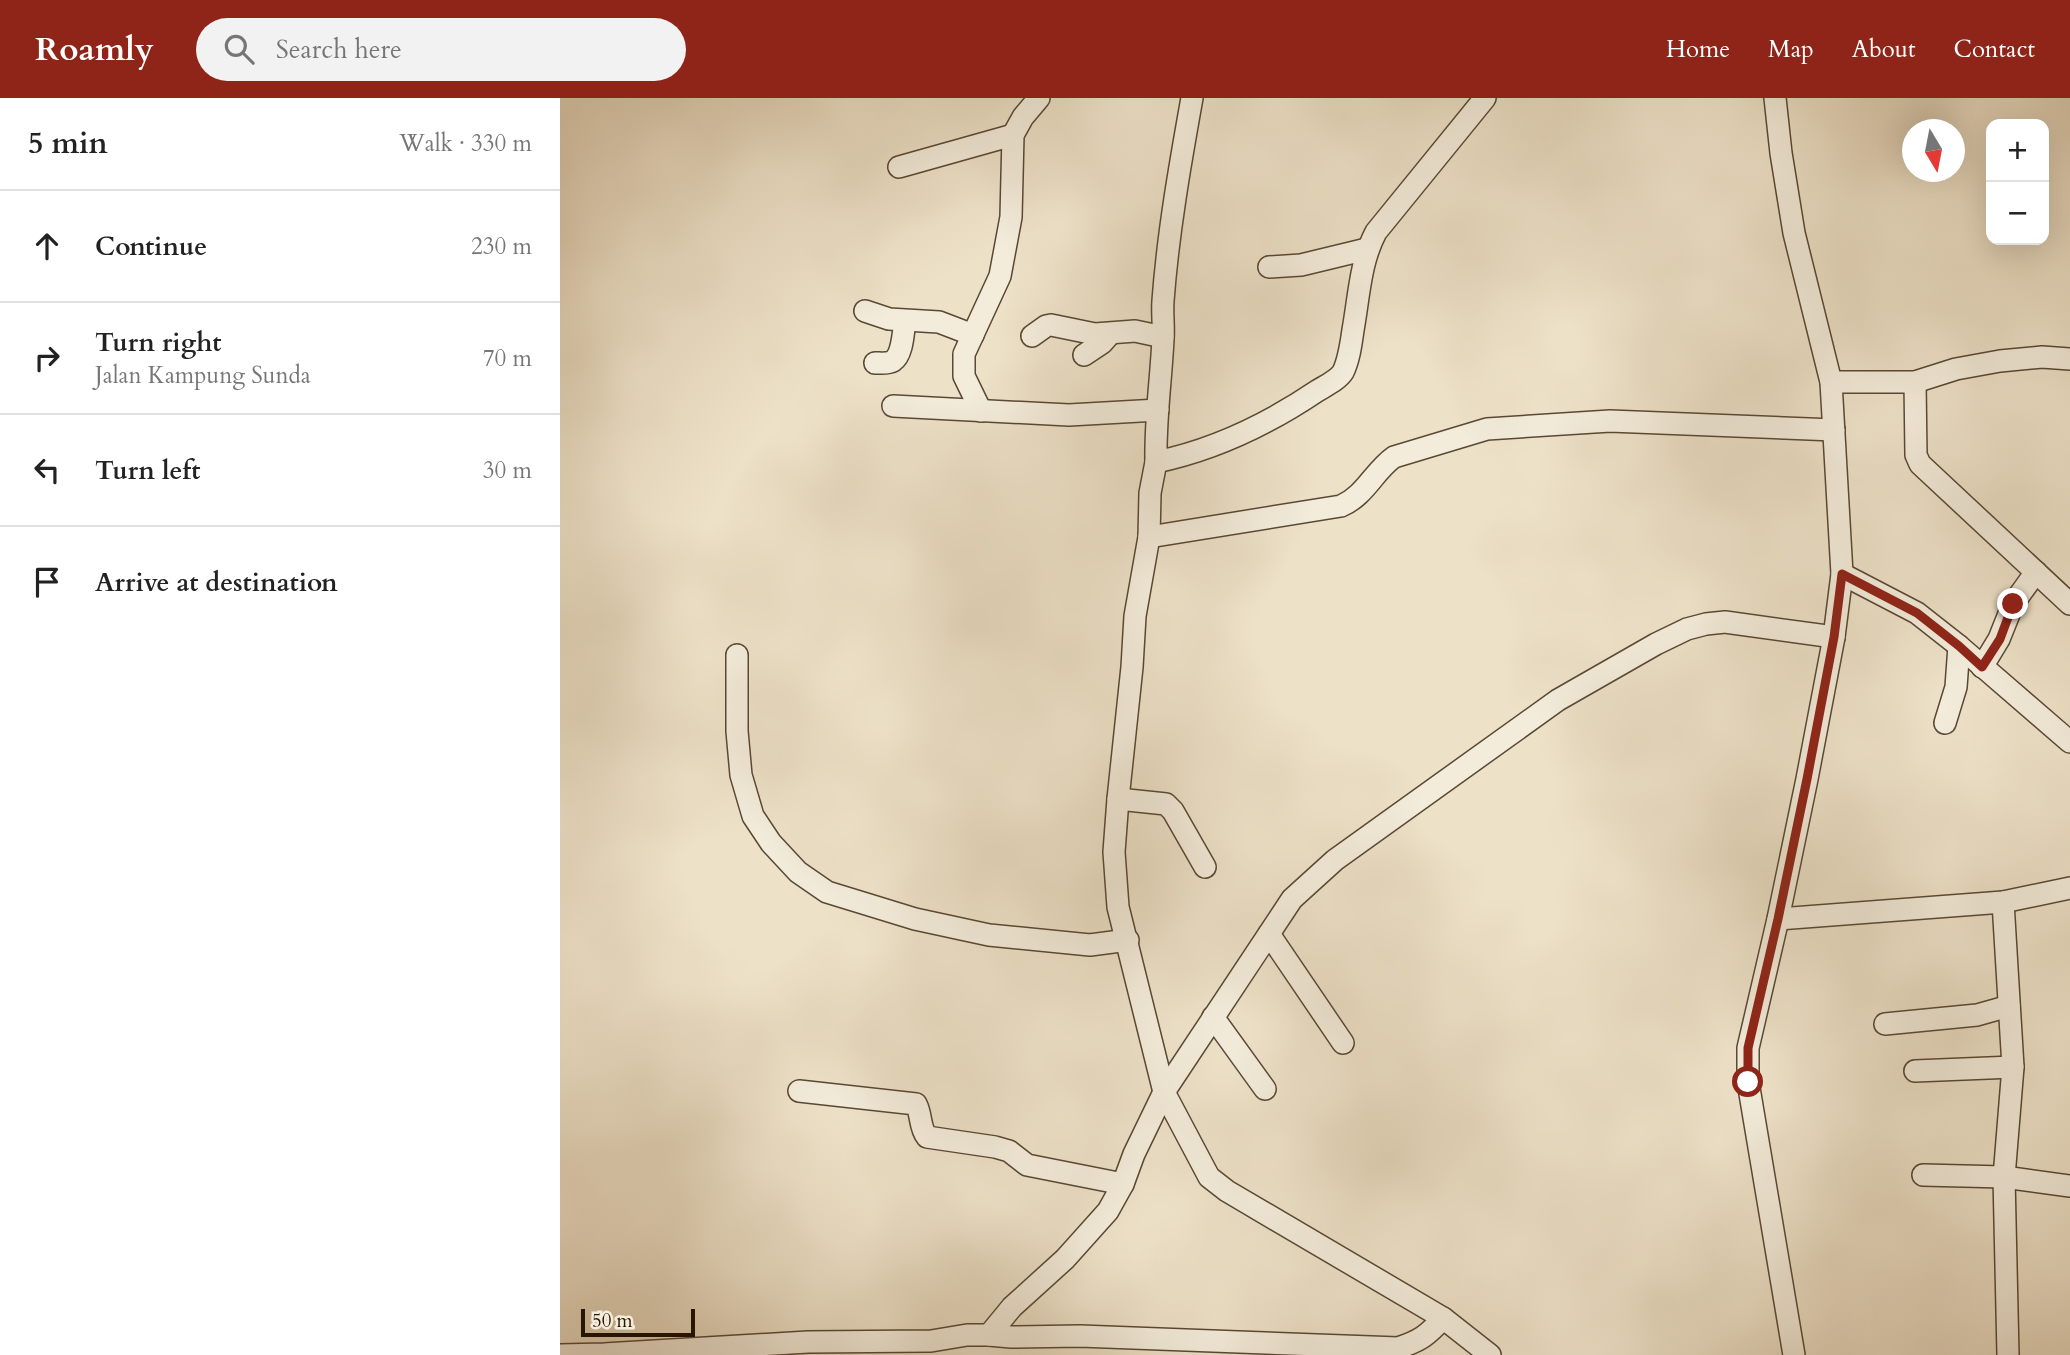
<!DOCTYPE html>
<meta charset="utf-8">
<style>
:root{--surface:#fff;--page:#f2f2f2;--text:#222;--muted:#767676;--line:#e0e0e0;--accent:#8f2418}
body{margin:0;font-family:Cardo,serif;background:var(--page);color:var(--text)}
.controls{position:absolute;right:21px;top:21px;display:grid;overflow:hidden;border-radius:14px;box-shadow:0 7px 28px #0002}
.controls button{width:63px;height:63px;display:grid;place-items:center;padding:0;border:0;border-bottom:2px solid var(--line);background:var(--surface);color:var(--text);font:35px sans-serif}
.compass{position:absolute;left:1342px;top:21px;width:63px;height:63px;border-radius:50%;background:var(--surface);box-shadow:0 7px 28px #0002;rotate:170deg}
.scale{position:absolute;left:21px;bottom:18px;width:114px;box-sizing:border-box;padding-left:7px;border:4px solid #281502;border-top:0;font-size:19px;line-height:24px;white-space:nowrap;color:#281502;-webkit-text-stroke:5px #f3ecdb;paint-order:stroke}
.stop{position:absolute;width:21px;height:21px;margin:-16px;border:5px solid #8f2418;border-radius:50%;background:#fff}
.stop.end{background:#8f2418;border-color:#fff;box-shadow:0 2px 7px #0008}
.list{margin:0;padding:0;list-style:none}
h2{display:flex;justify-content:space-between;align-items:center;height:91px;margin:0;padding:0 28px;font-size:30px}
h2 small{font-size:23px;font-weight:400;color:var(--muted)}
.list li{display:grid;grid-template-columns:46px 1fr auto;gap:21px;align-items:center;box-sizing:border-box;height:112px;padding:0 28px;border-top:2px solid var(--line)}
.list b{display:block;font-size:26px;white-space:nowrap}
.list p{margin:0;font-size:23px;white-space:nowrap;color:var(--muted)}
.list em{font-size:23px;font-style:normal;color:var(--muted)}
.icon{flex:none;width:38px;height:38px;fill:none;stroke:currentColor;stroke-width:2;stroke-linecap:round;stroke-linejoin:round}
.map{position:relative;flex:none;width:1510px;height:1257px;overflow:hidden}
header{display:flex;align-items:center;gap:42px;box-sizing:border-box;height:98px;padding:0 35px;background:var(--accent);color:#fff}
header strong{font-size:33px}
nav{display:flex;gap:38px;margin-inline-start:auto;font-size:24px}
.search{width:490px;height:63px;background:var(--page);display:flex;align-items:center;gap:18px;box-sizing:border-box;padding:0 24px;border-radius:38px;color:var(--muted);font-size:26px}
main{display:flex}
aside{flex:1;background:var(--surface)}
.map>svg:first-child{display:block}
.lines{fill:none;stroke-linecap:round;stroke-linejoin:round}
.minor-casing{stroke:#594834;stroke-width:24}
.minor{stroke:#f3ecdb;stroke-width:21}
.route{stroke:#8f2418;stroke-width:9}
</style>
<header>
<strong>Roamly</strong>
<div class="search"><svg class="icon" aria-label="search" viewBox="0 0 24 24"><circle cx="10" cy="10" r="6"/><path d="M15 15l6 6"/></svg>Search here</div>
<nav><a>Home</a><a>Map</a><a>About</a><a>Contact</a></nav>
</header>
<main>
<aside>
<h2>5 min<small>Walk · 330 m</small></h2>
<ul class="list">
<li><svg class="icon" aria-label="ahead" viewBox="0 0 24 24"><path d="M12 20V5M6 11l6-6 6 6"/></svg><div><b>Continue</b></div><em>230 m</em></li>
<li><svg class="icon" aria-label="right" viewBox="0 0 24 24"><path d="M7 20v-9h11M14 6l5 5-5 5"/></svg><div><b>Turn right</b><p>Jalan Kampung Sunda</p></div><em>70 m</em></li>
<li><svg class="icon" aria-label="left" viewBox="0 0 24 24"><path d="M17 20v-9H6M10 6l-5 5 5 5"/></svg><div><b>Turn left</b></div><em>30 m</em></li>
<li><svg class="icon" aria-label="arrive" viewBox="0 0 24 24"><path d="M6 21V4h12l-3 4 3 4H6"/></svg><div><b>Arrive at destination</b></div></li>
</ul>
</aside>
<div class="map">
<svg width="1510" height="1257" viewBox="0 0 1510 1257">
<rect width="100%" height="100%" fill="#ede1c8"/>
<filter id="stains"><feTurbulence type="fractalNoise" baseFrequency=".00286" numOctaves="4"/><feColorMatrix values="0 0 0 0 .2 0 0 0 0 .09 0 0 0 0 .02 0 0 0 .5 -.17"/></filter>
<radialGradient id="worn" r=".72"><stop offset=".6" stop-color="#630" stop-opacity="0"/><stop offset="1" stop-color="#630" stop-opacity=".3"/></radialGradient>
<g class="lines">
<defs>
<g id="minor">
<path d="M632,0C620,67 608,135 603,203C602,215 604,228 603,241C601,282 595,323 596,364C654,352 708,326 757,293C765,288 778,282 783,274C789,262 791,246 793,232C799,199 800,164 816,134L925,0"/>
<polyline points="1215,0 1221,55 1234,135 1271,284 1282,476 1274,539 1247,681 1218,821 1188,950 1188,984 1234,1257"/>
<polyline points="339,69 453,37"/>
<polyline points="709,169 741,167 807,151"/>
<polyline points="305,213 329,221 379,224 413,237"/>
<polyline points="472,238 486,228 491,227 535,236 575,233 603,239"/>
<polyline points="524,257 542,245 550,236"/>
<path d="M315,265C321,265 328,266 333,263C343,256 343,234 345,223"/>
<polyline points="1271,284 1355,284 1396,271 1440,263 1482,259 1510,261"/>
<polyline points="1355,284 1356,357 1360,366 1510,506"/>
<polyline points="333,308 509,317 598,312"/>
<polyline points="421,313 404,278 404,256 440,178 451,119 453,37 463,19 479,0"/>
<polyline points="596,364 590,395 589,439 575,518 572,569 558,701 554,754 558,809 604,994 649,1079 667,1093 883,1220 930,1257"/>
<path d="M589,439L781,408C805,398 814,373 834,359L927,331L1050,323L1274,332"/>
<polyline points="1282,476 1357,515 1399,548 1510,644"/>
<polyline points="177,557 177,633 181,677 193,718 211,745 238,774 267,794 355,821 429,837 530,847 568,842"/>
<polyline points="1422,569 1439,541 1453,506 1476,474"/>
<polyline points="1385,625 1396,589 1399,548"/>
<polyline points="558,701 606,706 613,713 645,769"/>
<polyline points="1443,804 1453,969 1444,1079 1448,1257"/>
<polyline points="1218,821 1443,804 1510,790"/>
<polyline points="709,836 783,945"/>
<polyline points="653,919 705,991"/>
<polyline points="1325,926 1417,917 1449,908"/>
<polyline points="1355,973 1453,969"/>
<path d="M239,993L356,1006C362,1017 359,1029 367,1039L435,1049L449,1053L467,1067L563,1086"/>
<polyline points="1363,1077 1444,1079 1510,1088"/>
<path d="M429,1237L451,1239L520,1238L838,1250C860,1243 868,1237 883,1220"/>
<polyline points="1,1257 44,1256 248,1244 371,1243 407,1237 429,1237 452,1209 505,1161 548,1113 563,1086 574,1056 604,994 732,801 775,762 998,602 1096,546 1127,531 1146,526 1165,524 1274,539"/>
</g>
</defs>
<use href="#minor" class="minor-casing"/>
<use href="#minor" class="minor"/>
</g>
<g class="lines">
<polyline class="route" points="1188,984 1188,950 1218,821 1247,681 1274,539 1282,476 1357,515 1399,548 1422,569 1440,541 1453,506"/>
</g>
<rect width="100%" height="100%" filter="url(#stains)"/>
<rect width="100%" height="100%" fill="url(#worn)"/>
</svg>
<div class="controls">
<button>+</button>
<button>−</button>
</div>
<svg class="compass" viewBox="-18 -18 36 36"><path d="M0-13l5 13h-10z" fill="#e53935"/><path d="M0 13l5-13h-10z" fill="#767676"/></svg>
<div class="scale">50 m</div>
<div class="stop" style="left:1188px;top:984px"></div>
<div class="stop end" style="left:1453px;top:506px"></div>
</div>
</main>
